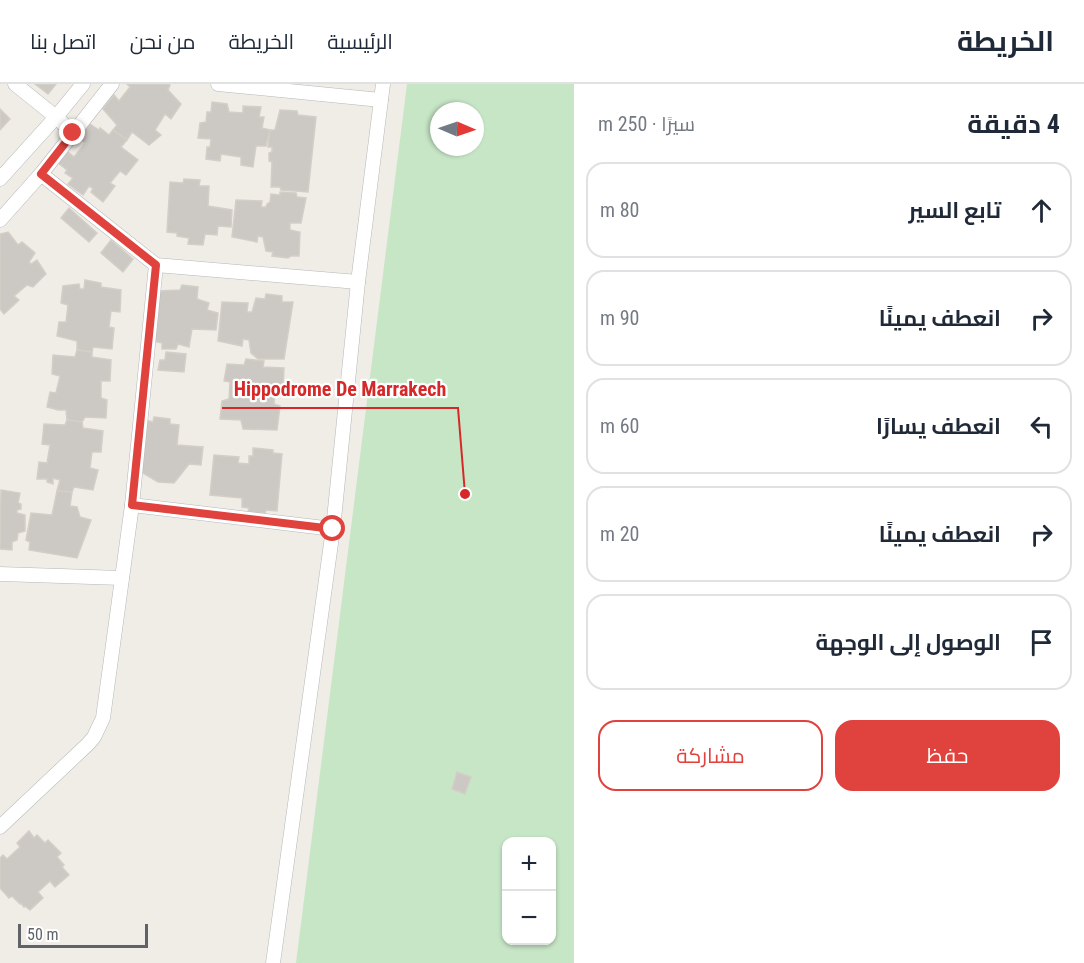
<!DOCTYPE html>
<html lang="ar">
<meta charset="utf-8">
<style>
:root{--surface:#fff;--page:#f6f6f7;--text:#1f2937;--muted:#747a83;--line:#e0e1e3;--accent:#e0423d}
body{margin:0;font-family:"Roboto Condensed",Cairo,sans-serif;background:var(--page);color:var(--text);direction:rtl}
.controls{position:absolute;right:18px;bottom:18px;display:grid;overflow:hidden;border-radius:12px;box-shadow:0 2px 4px #0004}
.controls button{width:54px;height:54px;display:grid;place-items:center;padding:0;border:0;border-bottom:2px solid var(--line);background:var(--surface);color:var(--text);font:30px sans-serif}
.compass{position:absolute;left:430px;top:18px;width:54px;height:54px;border-radius:50%;background:var(--surface);box-shadow:0 2px 4px #0004;rotate:92deg}
.scale{position:absolute;left:18px;bottom:15px;width:130px;box-sizing:border-box;padding-left:6px;border:3px solid #5f6367;border-top:0;font-size:16px;line-height:21px;white-space:nowrap;color:#5f6367;-webkit-text-stroke:4px #fff;paint-order:stroke}
.stop{position:absolute;width:18px;height:18px;margin:-14px;border:4px solid #e0423d;border-radius:50%;background:#fff}
.stop.end{background:#e0423d;border-color:#fff;box-shadow:0 2px 6px #0008}
.list{margin:0;padding:0;list-style:none}
h2{display:flex;justify-content:space-between;align-items:center;height:78px;margin:0;padding:0 24px;font-size:26px}
h2 small{font-size:20px;font-weight:400;color:var(--muted)}
.list li{display:grid;grid-template-columns:39px 1fr auto;gap:18px;align-items:center;box-sizing:border-box;height:96px;margin:0 12px 12px;padding:0 12px;border:2px solid var(--line);border-radius:18px}
.list b{display:block;font-size:22px;white-space:nowrap}
.list em{font-size:20px;font-style:normal;color:var(--muted)}
.actions{display:flex;gap:12px;padding:18px 24px}
.actions a{flex:1;padding:14px 0;border:2px solid var(--accent);border-radius:18px;text-align:center;font-size:21px;color:var(--accent)}
.actions .main{background:var(--accent);color:#fff}
.icon{flex:none;width:33px;height:33px;fill:none;stroke:currentColor;stroke-width:2;stroke-linecap:round;stroke-linejoin:round}
.map{position:relative;flex:none;width:574px;height:879px;overflow:hidden;direction:ltr}
header{display:flex;align-items:center;gap:36px;box-sizing:border-box;height:84px;padding:0 30px;background:var(--surface);border-bottom:2px solid var(--line)}
header strong{font-size:28px}
nav{display:flex;gap:33px;margin-inline-start:auto;font-size:21px}
main{display:flex}
aside{flex:1;background:var(--surface)}
.map>svg:first-child{display:block}
.green{fill:#c7e6c6;fill-rule:evenodd}
.building{fill:#ccc8c4;stroke:#d4cfc6;stroke-width:1.5}
.lines{fill:none;stroke-linecap:round;stroke-linejoin:round}
.minor-casing{stroke:#b4b7bb;stroke-width:15}
.minor{stroke:#fff;stroke-width:14}
.route{stroke:#e0423d;stroke-width:8}
.leader{fill:none;stroke:#d62828;stroke-width:2}
.callout-dot{fill:#d62828;stroke:#fff;stroke-width:2}
.callout-label{font-size:20px;text-anchor:middle;font-weight:bold;fill:#d62828;stroke:#fff;stroke-width:4.5;stroke-linejoin:round;paint-order:stroke}
</style>
<header>
<strong>الخريطة</strong>
<nav><a>الرئيسية</a><a>الخريطة</a><a>من نحن</a><a>اتصل بنا</a></nav>
</header>
<main>
<aside>
<h2>4 دقيقة<small>سيرًا · 250 m</small></h2>
<ul class="list">
<li><svg class="icon" aria-label="ahead" viewBox="0 0 24 24"><path d="M12 20V5M6 11l6-6 6 6"/></svg><div><b>تابع السير</b></div><em>80 m</em></li>
<li><svg class="icon" aria-label="right" viewBox="0 0 24 24"><path d="M7 20v-9h11M14 6l5 5-5 5"/></svg><div><b>انعطف يمينًا</b></div><em>90 m</em></li>
<li><svg class="icon" aria-label="left" viewBox="0 0 24 24"><path d="M17 20v-9H6M10 6l-5 5 5 5"/></svg><div><b>انعطف يسارًا</b></div><em>60 m</em></li>
<li><svg class="icon" aria-label="right" viewBox="0 0 24 24"><path d="M7 20v-9h11M14 6l5 5-5 5"/></svg><div><b>انعطف يمينًا</b></div><em>20 m</em></li>
<li><svg class="icon" aria-label="arrive" viewBox="0 0 24 24"><path d="M6 21V4h12l-3 4 3 4H6"/></svg><div><b>الوصول إلى الوجهة</b></div></li>
</ul>
<div class="actions"><a class="main">حفظ</a><a>مشاركة</a></div>
</aside>
<div class="map">
<svg width="574" height="879" viewBox="0 0 574 879">
<rect width="100%" height="100%" fill="#f0ede7"/>
<path class="green" d="M407,0H574V879H296ZM439,27H475V63H439ZM506,758H552V856H506Z"/>
<g class="building">
<polygon points="35,0 56,0 48,10"/>
<polygon points="127,0 168,0 170,1 168,6 181,20 171,35 165,30 155,46 161,51 149,61 132,48 127,56 113,46 117,41 103,25 114,11 119,17 130,3"/>
<polygon points="212,18 227,20 229,28 243,29 243,22 261,23 259,33 264,33 262,44 270,46 266,62 256,62 253,83 241,81 241,73 221,70 220,77 206,75 207,63 210,63 211,55 198,54 200,39 206,38 207,28 211,28"/>
<polygon points="0,25 10,35 0,46"/>
<polygon points="280,26 297,27 298,31 316,33 308,108 281,106 280,103 271,103 272,78 269,77 269,69 272,68 272,63 268,63 270,46 275,46"/>
<polygon points="90,40 99,46 100,44 109,51 113,46 127,56 121,63 138,76 126,91 120,87 110,99 115,102 103,118 91,108 93,105 89,102 83,111 68,100 73,94 65,89 67,86 58,79 68,68 74,73 85,59 79,54"/>
<polygon points="184,95 200,96 199,102 209,102 208,122 232,126 231,143 218,142 217,151 205,150 203,161 188,160 189,154 177,152 177,149 167,148 170,98 183,99"/>
<polygon points="280,108 296,109 297,113 306,114 301,139 290,139 290,146 300,148 299,172 291,172 288,174 272,172 273,168 266,167 263,153 258,152 257,158 232,153 236,116 262,117 261,123 266,123 267,120 270,118 271,110 280,111"/>
<polygon points="69,124 97,149 89,158 61,134"/>
<polygon points="8,148 18,161 22,158 35,169 29,178 31,180 37,176 46,190 33,203 27,201 14,212 19,216 4,230 0,225 0,150"/>
<polygon points="111,156 133,175 123,188 101,169"/>
<polygon points="85,196 101,199 101,203 121,206 120,228 111,227 109,243 114,244 112,265 93,263 92,268 77,266 77,257 57,252 59,238 66,238 68,221 61,219 63,202 79,200 80,205 84,205"/>
<polygon points="182,201 198,203 197,215 209,219 207,226 218,229 216,246 192,245 189,263 178,260 176,265 162,265 162,259 152,257 158,207 180,206"/>
<polygon points="266,210 282,212 282,218 293,218 284,275 258,275 251,269 249,256 243,255 242,262 218,257 222,218 248,219 247,228 252,228 256,214 265,215"/>
<polygon points="77,266 92,268 92,273 111,276 110,297 101,297 101,314 107,316 106,334 85,333 82,338 67,336 66,326 58,326 47,323 50,308 56,309 60,292 52,290 53,271 75,273"/>
<polygon points="166,268 186,270 184,288 158,286 160,276 165,276"/>
<polygon points="246,275 264,277 263,283 284,284 283,306 275,305 274,320 280,322 277,346 243,345 241,336 220,335 222,317 229,315 230,298 224,297 227,280 244,281"/>
<polygon points="154,333 170,335 170,340 179,341 177,361 203,363 201,381 189,380 174,399 158,398 138,386 145,336 153,338"/>
<polygon points="67,336 82,338 83,344 103,347 101,368 92,368 90,384 98,386 93,406 74,403 72,408 57,407 60,396 53,394 53,400 47,398 47,395 37,395 39,378 47,379 50,361 42,360 44,340 65,341"/>
<polygon points="253,364 273,366 273,369 282,370 277,427 266,426 265,429 248,428 249,424 242,423 242,414 210,411 214,371 239,373 238,379 249,380 249,372 253,372"/>
<polygon points="1,406 20,409 18,419 21,420 21,425 17,426 17,429 25,431 25,447 18,449 17,456 12,458 12,466 0,465"/>
<polygon points="57,407 72,408 70,422 77,423 80,433 91,436 77,474 29,466 30,458 26,456 31,429 52,431"/>
<polygon points="457,688 471,693 465,710 452,705"/>
<polygon points="29,747 34,754 37,751 45,759 48,756 61,769 57,773 64,781 62,783 69,791 55,803 50,797 38,808 43,814 30,826 25,822 24,823 21,819 20,820 12,812 9,814 0,804 0,774 3,771 7,775 20,763 17,759"/>
</g>
<g class="lines">
<defs>
<g id="minor">
<polyline points="15,0 56,33 73,49"/>
<polyline points="218,0 381,16"/>
<polyline points="41,90 156,181 358,198"/>
<polyline points="0,95 56,33 83,0"/>
<polyline points="0,136 41,90 112,0"/>
<polyline points="132,421 333,445"/>
<polyline points="0,490 122,494"/>
<polyline points="0,743 88,660 94,653 103,634 132,421 156,181"/>
<polyline points="273,879 333,445 358,198 383,0"/>
</g>
</defs>
<use href="#minor" class="minor-casing"/>
<use href="#minor" class="minor"/>
</g>
<g class="lines">
<polyline class="route" points="73,49 41,90 156,181 132,421 333,445"/>
</g>
<path class="leader" d="M465 410L458 324H222"/>
<circle class="callout-dot" cx="465" cy="410" r="6"/>
<g class="callout-label">
<text x="340" y="312">Hippodrome De Marrakech</text>
</g>
</svg>
<div class="controls">
<button>+</button>
<button>−</button>
</div>
<svg class="compass" viewBox="-18 -18 36 36"><path d="M0-13l5 13h-10z" fill="#e53935"/><path d="M0 13l5-13h-10z" fill="#747a83"/></svg>
<div class="scale">50 m</div>
<div class="stop" style="left:333px;top:445px"></div>
<div class="stop end" style="left:73px;top:49px"></div>
</div>
</main>
